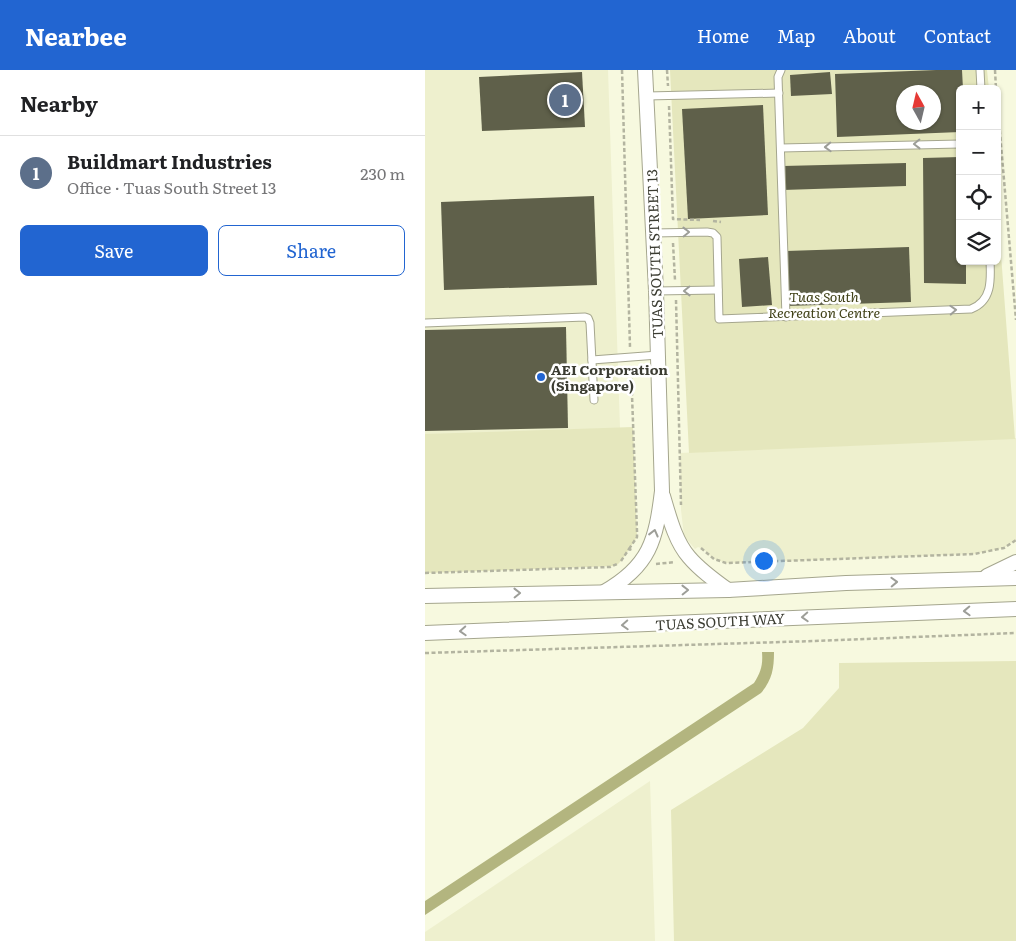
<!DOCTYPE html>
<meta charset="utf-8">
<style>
:root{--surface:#fff;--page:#f6f6f6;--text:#202124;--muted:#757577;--line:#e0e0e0;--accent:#2265d1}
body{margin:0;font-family:Literata,serif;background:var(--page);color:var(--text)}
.controls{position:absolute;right:15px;top:15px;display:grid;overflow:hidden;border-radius:8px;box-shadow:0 1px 4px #0004}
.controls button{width:45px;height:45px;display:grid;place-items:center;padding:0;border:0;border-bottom:1px solid var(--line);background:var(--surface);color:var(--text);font:25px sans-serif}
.compass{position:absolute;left:471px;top:15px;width:45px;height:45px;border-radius:50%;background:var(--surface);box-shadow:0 1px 4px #0004;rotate:352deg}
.you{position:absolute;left:338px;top:490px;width:18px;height:18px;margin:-12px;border:4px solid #fff;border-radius:50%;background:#1a73e8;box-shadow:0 0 0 8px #1a73e833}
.badge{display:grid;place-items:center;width:32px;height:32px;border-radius:50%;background:var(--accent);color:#fff;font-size:16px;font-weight:700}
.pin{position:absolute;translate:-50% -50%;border:2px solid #fff;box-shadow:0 1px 5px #0006}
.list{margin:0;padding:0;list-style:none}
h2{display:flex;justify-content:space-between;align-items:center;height:65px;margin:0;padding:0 20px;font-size:21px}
h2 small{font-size:16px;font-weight:400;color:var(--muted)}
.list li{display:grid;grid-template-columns:32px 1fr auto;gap:15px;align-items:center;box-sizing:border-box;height:75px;padding:0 20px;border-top:1px solid var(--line)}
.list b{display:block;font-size:19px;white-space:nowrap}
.list p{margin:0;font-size:16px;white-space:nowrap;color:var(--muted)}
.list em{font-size:16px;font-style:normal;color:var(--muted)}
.actions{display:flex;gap:10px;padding:15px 20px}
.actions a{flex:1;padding:11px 0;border:1px solid var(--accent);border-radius:8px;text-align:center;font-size:18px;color:var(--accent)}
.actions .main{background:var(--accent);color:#fff}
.icon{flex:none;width:28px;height:28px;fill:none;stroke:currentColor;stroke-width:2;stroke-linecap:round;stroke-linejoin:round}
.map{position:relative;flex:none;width:591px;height:871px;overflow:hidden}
header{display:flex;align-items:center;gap:30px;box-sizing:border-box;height:70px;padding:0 25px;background:var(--accent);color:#fff}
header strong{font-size:24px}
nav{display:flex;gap:28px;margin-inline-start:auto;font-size:18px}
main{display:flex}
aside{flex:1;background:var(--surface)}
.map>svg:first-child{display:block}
.built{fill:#eef0ce}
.green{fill:#e5e7bd;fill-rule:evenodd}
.water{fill:#b3b57f}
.building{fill:#5f604a;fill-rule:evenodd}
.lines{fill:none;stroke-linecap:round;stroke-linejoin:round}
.lane-casing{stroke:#a5a68e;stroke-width:9}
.street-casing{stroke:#a5a68e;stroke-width:16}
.path{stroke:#b3b4a0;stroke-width:2.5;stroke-dasharray:4 2.5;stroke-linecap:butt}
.lane{stroke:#fff;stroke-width:7}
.street{stroke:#fff;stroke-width:14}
.oneway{stroke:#9d9e98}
.poi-dot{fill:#2265d1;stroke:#fff;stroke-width:2}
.labels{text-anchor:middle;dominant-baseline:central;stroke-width:5;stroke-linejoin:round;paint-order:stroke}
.street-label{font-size:14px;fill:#3b3c32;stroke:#fff}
.park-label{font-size:14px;font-style:italic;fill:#404117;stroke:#fff}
.poi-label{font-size:14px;font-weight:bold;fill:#3b3c32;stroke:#fff;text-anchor:start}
</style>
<header>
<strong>Nearbee</strong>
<nav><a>Home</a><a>Map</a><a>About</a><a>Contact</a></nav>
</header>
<main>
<aside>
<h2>Nearby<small></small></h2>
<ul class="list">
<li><span class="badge" style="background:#5c6f8a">1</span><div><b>Buildmart Industries</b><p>Office · Tuas South Street 13</p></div><em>230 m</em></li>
</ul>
<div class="actions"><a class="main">Save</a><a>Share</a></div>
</aside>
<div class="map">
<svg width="591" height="871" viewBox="0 0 591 871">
<rect width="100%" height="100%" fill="#f7f9df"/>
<g class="built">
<polygon points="0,0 183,0 195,358 0,365"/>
<polygon points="591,368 591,470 579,478 549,484 301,493 289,489 278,479 273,477 270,479 259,466 256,440 255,383"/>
<polygon points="225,711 230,871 0,871 0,862"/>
</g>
<g class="green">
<path d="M245,0H562L564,19H535V191H572V132L590,369L264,383ZM478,22H508V52H478Z"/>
<polygon points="208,357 212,467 197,490 191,496 0,503 0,364"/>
<polygon points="591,591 591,871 249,871 246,740 378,658 414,618 414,593"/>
</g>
<path class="water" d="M337,582H349C349,599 347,610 336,623L0,845V831L329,613C336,602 338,595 337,582Z"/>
<g class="building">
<path d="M511,0H537L538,19H535V62L412,67L410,4ZM478,22H508V52H478Z"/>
<polygon points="157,2 160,57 57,61 54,7"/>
<polygon points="405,2 407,24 366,26 365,5"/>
<polygon points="338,35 343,145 263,149 257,39"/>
<polygon points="535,87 535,191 541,191 541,214 499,213 498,88"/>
<polygon points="481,93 481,116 358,120 358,96"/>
<polygon points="169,126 172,215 19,220 16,132"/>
<polygon points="484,177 486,232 362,236 361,181"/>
<polygon points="343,187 347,235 317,237 314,189"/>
<polygon points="141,257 143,358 0,361 0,260"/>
</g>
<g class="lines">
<defs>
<g id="lane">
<polyline points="356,0 353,7 361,247"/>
<polyline points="555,0 556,19"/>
<polyline points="222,26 354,23"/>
<polyline points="356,78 535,74"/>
<path d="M229,163L282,162L288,163L292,167L294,249L546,239C567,231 566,210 565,191"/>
<polyline points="231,221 293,220"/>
<polyline points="0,253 160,247 163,248 165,253 169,330"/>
<polyline points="167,290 233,285"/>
</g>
<g id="street">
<path d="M238,426C244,446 250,471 264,487C275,500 289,510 303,520"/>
<polyline points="562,506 591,492"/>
<path d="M179,522C225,496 231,470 237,421L231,221L220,0"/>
<polyline points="0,526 303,520 421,513 591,508"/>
<polyline points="0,563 591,539"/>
</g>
</defs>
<use href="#lane" class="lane-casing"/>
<use href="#street" class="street-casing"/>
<g class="path">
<polyline points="197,0 205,277"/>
<polyline points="242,0 243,16"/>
<polyline points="570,0 571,19"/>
<polyline points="572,28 591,250"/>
<polyline points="244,36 248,149 275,150"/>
<polyline points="288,151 296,152"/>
<polyline points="248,173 250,210"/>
<polyline points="251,230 256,435"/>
<polyline points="276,478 289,489 301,493 549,484 579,478 591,470"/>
<polyline points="204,479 212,467 212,461 206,298"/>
<polyline points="196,491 204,479 207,480"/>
<polyline points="231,494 250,492"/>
<polyline points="0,503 185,497 192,494"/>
<polyline points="0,583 389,571 591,563"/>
</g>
<use href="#lane" class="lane"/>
<use href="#street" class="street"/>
</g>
<defs><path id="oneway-chevron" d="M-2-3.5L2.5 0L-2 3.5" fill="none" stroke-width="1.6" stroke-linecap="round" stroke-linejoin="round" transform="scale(1.25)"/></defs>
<g class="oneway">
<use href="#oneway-chevron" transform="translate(492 74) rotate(179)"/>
<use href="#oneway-chevron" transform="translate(403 77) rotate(178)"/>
<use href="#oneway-chevron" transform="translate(261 162) rotate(-1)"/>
<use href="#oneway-chevron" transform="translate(262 221) rotate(179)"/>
<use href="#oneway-chevron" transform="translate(528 240) rotate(-3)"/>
<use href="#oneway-chevron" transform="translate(229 463) rotate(-76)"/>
<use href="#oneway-chevron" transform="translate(469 512) rotate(-2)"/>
<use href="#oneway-chevron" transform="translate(260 520) rotate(-1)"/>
<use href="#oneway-chevron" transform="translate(92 523) rotate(-1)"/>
<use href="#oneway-chevron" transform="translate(542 541) rotate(178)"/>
<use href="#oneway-chevron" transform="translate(380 547) rotate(177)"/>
<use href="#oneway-chevron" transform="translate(200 555) rotate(177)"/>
<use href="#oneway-chevron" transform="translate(38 561) rotate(177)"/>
</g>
<circle class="poi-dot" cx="116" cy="307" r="5"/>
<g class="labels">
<g class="street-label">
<text transform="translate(229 184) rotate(-92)">TUAS SOUTH STREET 13</text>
<text transform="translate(295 551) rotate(-3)">TUAS SOUTH WAY</text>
</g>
<g class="park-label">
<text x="399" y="226">Tuas South<tspan x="399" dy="16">Recreation Centre</tspan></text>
</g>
<g class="poi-label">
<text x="126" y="299">AEI Corporation<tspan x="126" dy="16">(Singapore)</tspan></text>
</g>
</g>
</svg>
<div class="controls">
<button>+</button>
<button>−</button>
<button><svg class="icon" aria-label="locate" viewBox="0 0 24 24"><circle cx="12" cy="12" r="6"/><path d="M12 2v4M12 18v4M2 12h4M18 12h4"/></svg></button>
<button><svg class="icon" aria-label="layers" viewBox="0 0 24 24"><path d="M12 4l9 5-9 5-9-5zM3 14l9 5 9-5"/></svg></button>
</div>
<svg class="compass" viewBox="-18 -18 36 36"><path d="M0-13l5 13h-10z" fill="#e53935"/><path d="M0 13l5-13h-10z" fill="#757577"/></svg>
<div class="you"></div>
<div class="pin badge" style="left:140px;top:30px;background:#5c6f8a">1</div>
</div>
</main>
